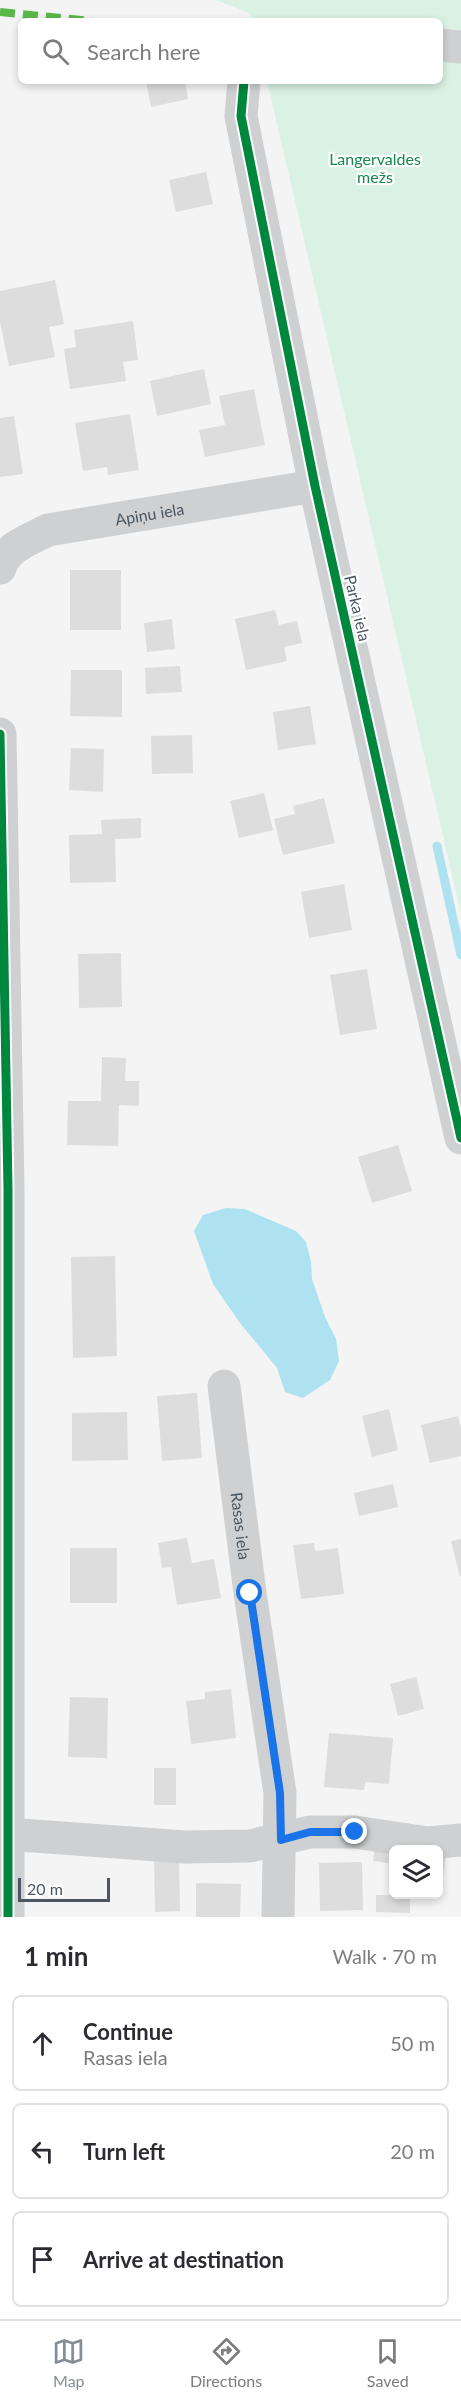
<!DOCTYPE html>
<meta charset="utf-8">
<style>
:root{--surface:#fff;--page:#f2f2f3;--text:#2b2b33;--muted:#7c7c81;--line:#e1e1e2;--accent:#868d94}
body{margin:0;font-family:Lato,sans-serif;background:var(--page);color:var(--text)}
.controls{position:absolute;right:18px;bottom:18px;display:grid;overflow:hidden;border-radius:9px;box-shadow:0 3px 9px #0003}
.controls button{width:54px;height:54px;display:grid;place-items:center;padding:0;border:0;border-bottom:2px solid var(--line);background:var(--surface);color:var(--text);font:30px sans-serif}
.scale{position:absolute;left:18px;bottom:15px;width:92px;box-sizing:border-box;padding-left:6px;border:3px solid #4a5661;border-top:0;font-size:16px;line-height:21px;white-space:nowrap;color:#4a5661;-webkit-text-stroke:4px #fff;paint-order:stroke}
.stop{position:absolute;width:18px;height:18px;margin:-14px;border:4px solid #1a73e8;border-radius:50%;background:#fff}
.stop.end{background:#1a73e8;border-color:#fff;box-shadow:0 2px 6px #0008}
.list{margin:0;padding:0;list-style:none}
h2{display:flex;justify-content:space-between;align-items:center;height:78px;margin:0;padding:0 24px;font-size:26px}
h2 small{font-size:20px;font-weight:400;color:var(--muted)}
.list li{display:grid;grid-template-columns:39px 1fr auto;gap:18px;align-items:center;box-sizing:border-box;height:96px;margin:0 12px 12px;padding:0 12px;border:2px solid var(--line);border-radius:9px}
.list b{display:block;font-size:22px;white-space:nowrap}
.list p{margin:0;font-size:20px;white-space:nowrap;color:var(--muted)}
.list em{font-size:20px;font-style:normal;color:var(--muted)}
.icon{flex:none;width:33px;height:33px;fill:none;stroke:currentColor;stroke-width:2;stroke-linecap:round;stroke-linejoin:round}
.map{position:relative;flex:none;width:461px;height:1917px;overflow:hidden}
.search{position:absolute;background:var(--surface);box-shadow:0 3px 9px #0003;left:18px;right:18px;top:18px;height:66px;display:flex;align-items:center;gap:15px;box-sizing:border-box;padding:0 21px;border-radius:9px;color:var(--muted);font-size:22px}
.sheet{height:402px;background:var(--surface)}
nav{display:flex;justify-content:space-around;align-items:center;box-sizing:border-box;height:84px;border-top:2px solid var(--line);background:var(--surface);font-size:16px;color:var(--muted)}
nav a{display:grid;justify-items:center;gap:3px}
nav .on{color:var(--accent)}
.map>svg:first-child{display:block}
.green{fill:#d9f2e3}
.water{fill:#aee2f0}
.lines{fill:none;stroke-linecap:round;stroke-linejoin:round}
.stream{stroke:#aee2f0;stroke-width:9}
.building{fill:#ddddde}
.minor{stroke:#ced0d2;stroke-width:33}
.quiet{stroke:#58b947;stroke-width:8;stroke-dasharray:15 8;stroke-linecap:butt}
.cycleway-casing{stroke:#fff;stroke-width:13}
.cycleway{stroke:#00873e;stroke-width:9}
.route{stroke:#1a73e8;stroke-width:8}
.labels{text-anchor:middle;dominant-baseline:central;stroke-width:4.5;stroke-linejoin:round;paint-order:stroke}
.park-label{font-size:16px;fill:#17864f;stroke:#fff}
.street-label{font-size:16px;fill:#4a5661;stroke:#fff}
</style>
<div class="map">
<svg width="461" height="1917" viewBox="0 0 461 1917">
<rect width="100%" height="100%" fill="#f4f4f4"/>
<polygon class="green" points="216,0 461,0 461,913 267,81 440,81 440,21 253,21 251,14"/>
<polygon class="water" points="226,1208 245,1209 296,1231 306,1242 311,1261 312,1279 325,1317 336,1339 339,1361 330,1380 303,1398 285,1392 277,1368 240,1323 213,1284 194,1231 203,1215"/>
<g class="lines">
<polyline class="stream" points="437,846 461,955"/>
</g>
<g class="building">
<polygon points="146,81 185,81 188,99 151,107"/>
<polygon points="206,172 213,204 176,212 169,180"/>
<polygon points="55,280 64,324 49,327 55,357 9,366 0,322 0,291"/>
<polygon points="133,321 138,360 123,362 126,381 70,389 64,349 76,347 74,330"/>
<polygon points="204,369 211,404 157,416 150,381"/>
<polygon points="254,389 265,445 205,457 199,430 225,425 219,396"/>
<polygon points="130,414 139,470 108,475 107,467 83,471 75,423"/>
<polygon points="14,416 23,474 0,477 0,418"/>
<rect x="70" y="570" width="51" height="60"/>
<polygon points="275,610 279,625 297,621 302,643 284,647 287,661 246,670 235,619"/>
<polygon points="172,619 175,649 147,652 144,623"/>
<polygon points="180,666 182,692 146,694 145,668"/>
<polygon points="71,670 122,670 122,717 70,716"/>
<polygon points="310,706 316,744 278,750 273,712"/>
<polygon points="192,735 193,773 152,774 151,736"/>
<polygon points="71,748 104,749 103,792 69,790"/>
<polygon points="264,793 273,830 239,838 230,801"/>
<polygon points="324,798 335,843 283,855 274,819 295,814 293,806"/>
<polygon points="141,818 141,838 115,839 116,882 70,883 69,835 102,834 101,820"/>
<polygon points="344,884 352,930 309,938 301,892"/>
<polygon points="121,953 122,1007 79,1008 78,954"/>
<polygon points="367,969 377,1029 340,1035 330,975"/>
<polygon points="102,1057 126,1058 125,1081 139,1081 139,1106 119,1105 118,1146 67,1145 68,1101 101,1101"/>
<polygon points="398,1145 412,1191 372,1203 358,1157"/>
<polygon points="115,1256 117,1356 73,1358 71,1257"/>
<polygon points="197,1393 202,1458 162,1461 157,1396"/>
<polygon points="389,1409 398,1450 372,1457 362,1416"/>
<polygon points="127,1412 128,1460 72,1461 72,1413"/>
<polygon points="458,1416 461,1428 461,1456 430,1463 421,1425"/>
<polygon points="393,1484 398,1507 359,1516 354,1493"/>
<polygon points="187,1538 192,1563 214,1559 221,1598 177,1605 171,1567 162,1568 158,1543"/>
<polygon points="461,1539 461,1576 460,1577 451,1541"/>
<polygon points="314,1543 315,1551 338,1548 344,1594 301,1599 293,1545"/>
<rect x="70" y="1548" width="47" height="55"/>
<polygon points="416,1677 424,1709 398,1716 390,1684"/>
<polygon points="231,1689 236,1738 191,1744 186,1701 205,1699 205,1692"/>
<polygon points="70,1697 108,1698 107,1758 68,1757"/>
<polygon points="329,1733 393,1738 389,1784 365,1782 364,1790 324,1787"/>
<rect x="154" y="1768" width="22" height="37"/>
<polygon points="375,1846 394,1849 394,1864 373,1861"/>
<polygon points="438,1855 446,1856 440,1897 438,1897"/>
<polygon points="179,1856 180,1911 155,1912 154,1857"/>
<polygon points="362,1862 363,1910 320,1911 319,1863"/>
<polygon points="196,1883 241,1884 240,1917 196,1917"/>
<polygon points="376,1895 410,1895 410,1913 376,1912"/>
</g>
<g class="lines">
<g class="minor">
<polyline points="440,45 461,47"/>
<polyline points="244,81 241,116 315,486 461,1138"/>
<path id="s1" d="M0,568C5,548 30,539 48,530L315,486"/>
<polyline points="0,734 8,1189 8,1917"/>
<path id="s2" d="M224,1386L250,1593L280,1793L278,1917"/>
<polyline points="7,1834 185,1847 250,1846 310,1832 355,1832 428,1843 461,1840"/>
</g>
<polyline class="quiet" points="0,12 92,21"/>
<defs>
<g id="cycleway">
<polyline points="244,81 241,116 315,486 461,1138"/>
<polyline points="0,734 8,1189 8,1917"/>
</g>
</defs>
<use href="#cycleway" class="cycleway-casing"/>
<use href="#cycleway" class="cycleway"/>
</g>
<g class="lines">
<polyline class="route" points="250,1593 280,1793 281,1840 310,1832 355,1832"/>
</g>
<g class="labels">
<g class="park-label">
<text x="375" y="158">Langervaldes<tspan x="375" dy="18">mežs</tspan></text>
</g>
<g class="street-label">
<text stroke="none"><textPath href="#s1" startOffset="166">Apiņu iela</textPath></text>
<text transform="translate(358 608) rotate(77)">Parka iela</text>
<text stroke="none"><textPath href="#s2" startOffset="141">Rasas iela</textPath></text>
</g>
</g>
</svg>
<div class="controls">
<button><svg class="icon" aria-label="layers" viewBox="0 0 24 24"><path d="M12 4l9 5-9 5-9-5zM3 14l9 5 9-5"/></svg></button>
</div>
<div class="scale">20 m</div>
<div class="stop" style="left:250px;top:1593px"></div>
<div class="stop end" style="left:355px;top:1832px"></div>
<div class="search"><svg class="icon" aria-label="search" viewBox="0 0 24 24"><circle cx="10" cy="10" r="6"/><path d="M15 15l6 6"/></svg>Search here</div>
</div>
<section class="sheet">
<h2>1 min<small>Walk · 70 m</small></h2>
<ul class="list">
<li><svg class="icon" aria-label="ahead" viewBox="0 0 24 24"><path d="M12 20V5M6 11l6-6 6 6"/></svg><div><b>Continue</b><p>Rasas iela</p></div><em>50 m</em></li>
<li><svg class="icon" aria-label="left" viewBox="0 0 24 24"><path d="M17 20v-9H6M10 6l-5 5 5 5"/></svg><div><b>Turn left</b></div><em>20 m</em></li>
<li><svg class="icon" aria-label="arrive" viewBox="0 0 24 24"><path d="M6 21V4h12l-3 4 3 4H6"/></svg><div><b>Arrive at destination</b></div></li>
</ul>
</section>
<nav>
<a class="on"><svg class="icon" aria-label="map" viewBox="0 0 24 24"><path d="M3 6l6-2 6 2 6-2v14l-6 2-6-2-6 2zM9 4v14M15 6v14"/></svg>Map</a>
<a><svg class="icon" aria-label="directions" viewBox="0 0 24 24"><path d="M12 3l9 9-9 9-9-9zM9 14v-3h6M13 9l2 2-2 2"/></svg>Directions</a>
<a><svg class="icon" aria-label="saved" viewBox="0 0 24 24"><path d="M7 4h10v16l-5-4-5 4z"/></svg>Saved</a>
</nav>
